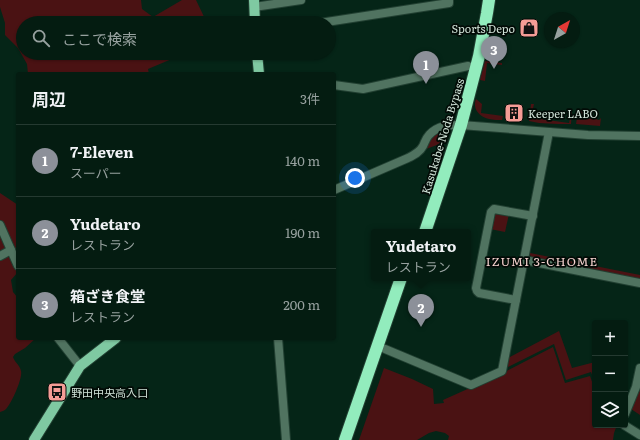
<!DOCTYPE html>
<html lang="ja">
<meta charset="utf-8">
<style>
:root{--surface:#041c11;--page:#12291f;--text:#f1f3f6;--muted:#97a19f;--line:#253a31;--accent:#8c9099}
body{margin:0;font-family:Literata,"Noto Sans JP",serif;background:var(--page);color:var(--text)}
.controls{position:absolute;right:12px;bottom:12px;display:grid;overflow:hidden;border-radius:4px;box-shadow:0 1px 3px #0004}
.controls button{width:36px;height:36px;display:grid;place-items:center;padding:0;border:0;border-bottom:1px solid var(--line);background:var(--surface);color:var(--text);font:20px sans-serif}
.compass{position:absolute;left:544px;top:12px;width:36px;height:36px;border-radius:50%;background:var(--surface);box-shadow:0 1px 3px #0004;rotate:39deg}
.you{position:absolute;left:355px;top:178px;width:14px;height:14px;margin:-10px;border:3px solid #fff;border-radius:50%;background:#1a73e8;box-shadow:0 0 0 6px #1a73e833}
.badge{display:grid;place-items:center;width:26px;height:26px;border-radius:50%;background:var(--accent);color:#fff;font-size:13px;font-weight:700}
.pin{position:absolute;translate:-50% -33px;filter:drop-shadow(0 1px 2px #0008)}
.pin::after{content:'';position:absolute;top:21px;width:14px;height:12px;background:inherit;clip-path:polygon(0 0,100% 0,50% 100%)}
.popup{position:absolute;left:371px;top:229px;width:100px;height:52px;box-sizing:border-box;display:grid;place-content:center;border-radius:4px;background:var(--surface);filter:drop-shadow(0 1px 3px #0005);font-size:13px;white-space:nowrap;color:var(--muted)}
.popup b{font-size:15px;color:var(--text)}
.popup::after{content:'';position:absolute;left:50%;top:100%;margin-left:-8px;border:8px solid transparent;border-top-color:var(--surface)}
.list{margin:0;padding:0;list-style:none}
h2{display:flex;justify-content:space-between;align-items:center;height:52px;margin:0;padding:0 16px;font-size:17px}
h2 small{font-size:13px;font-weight:400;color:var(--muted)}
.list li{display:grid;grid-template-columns:26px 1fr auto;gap:12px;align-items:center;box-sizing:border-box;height:72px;padding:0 16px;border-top:1px solid var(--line)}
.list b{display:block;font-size:15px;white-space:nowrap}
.list p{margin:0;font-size:13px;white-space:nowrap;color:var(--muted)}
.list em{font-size:13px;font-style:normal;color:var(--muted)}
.icon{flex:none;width:22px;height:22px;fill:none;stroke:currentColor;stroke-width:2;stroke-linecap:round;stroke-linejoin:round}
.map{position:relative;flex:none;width:640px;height:440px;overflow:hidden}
.search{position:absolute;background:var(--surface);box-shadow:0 1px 3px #0004;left:16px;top:16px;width:320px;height:44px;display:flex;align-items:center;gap:10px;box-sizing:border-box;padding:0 14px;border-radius:22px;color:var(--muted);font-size:15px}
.panel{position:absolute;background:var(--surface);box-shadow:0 1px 3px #0004;left:16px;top:72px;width:320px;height:268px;border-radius:4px}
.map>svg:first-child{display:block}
.green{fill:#4a1213}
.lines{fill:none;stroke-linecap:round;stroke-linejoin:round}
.minor-casing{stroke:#224032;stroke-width:10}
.major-casing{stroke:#224032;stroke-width:12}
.highway-casing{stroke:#224032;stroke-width:14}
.minor{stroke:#507360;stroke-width:8}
.major{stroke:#7fc9a2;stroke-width:10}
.highway{stroke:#92ecbd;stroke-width:12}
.labels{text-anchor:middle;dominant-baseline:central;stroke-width:3.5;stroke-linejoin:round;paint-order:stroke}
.poi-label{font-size:11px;fill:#d1e3d8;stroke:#020b06;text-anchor:start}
.street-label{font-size:11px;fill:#d1e3d8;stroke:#020b06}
.neighbourhood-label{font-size:12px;letter-spacing:1px;fill:#f7d4d1;stroke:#020b06}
</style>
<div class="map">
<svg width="640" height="440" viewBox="0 0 640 440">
<rect width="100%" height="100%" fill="#052517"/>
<g class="green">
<polygon points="0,0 141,0 142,9 153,17 182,0 196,0 207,23 23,23 23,53 186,53 148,69 149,74 28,74 27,64 18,48 5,35 5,23 0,7"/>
<polygon points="485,61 502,63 502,65 487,63 485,81 480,80"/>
<path d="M476,99L482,104L481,113L503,116L502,120C498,120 493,120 489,119C480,117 472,109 476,99Z"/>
<polygon points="531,104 534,104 532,113 533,114 533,118 569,123 571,114 569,114 570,109 572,110 571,124 558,124 539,123 529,121"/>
<polygon points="579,110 584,111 583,115 599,120 601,118 600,126 576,124 578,111"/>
<polygon points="437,133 440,133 441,142 437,145 426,149 431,138"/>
<path d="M0,193L18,205V272L11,280L13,292L18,298V338H36L25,348L15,354L13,357C15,363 20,365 21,371C23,378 11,404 6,409C4,411 2,411 0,412Z"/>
<polygon points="493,213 509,214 505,232 490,229"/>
<polygon points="530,253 640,275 640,280 533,259 530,255"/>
<polygon points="559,331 572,368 595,362 595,383 591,372 566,380 554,344 508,367 507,365 508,358"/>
<polygon points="553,347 565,383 590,376 595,390 595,425 617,425 614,433 613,440 448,440 449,436 445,433 436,431 429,433 417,440 359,440 384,368 412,379 433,389 434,404 444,403 443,400 501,374"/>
<polygon points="640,383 640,415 631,409"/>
</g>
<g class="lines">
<defs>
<g id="minor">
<polyline points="254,7 301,0"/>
<polyline points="309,23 314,23"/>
<polyline points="320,23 449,3 449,0"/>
<polyline points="334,85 363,89 468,66"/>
<path d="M334,190L408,158C414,155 420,152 423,146C425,142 426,138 429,135C438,125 449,125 461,125L588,135L640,136"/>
<polyline points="0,225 18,266"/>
<polyline points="0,256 11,250"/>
<polyline points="524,260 640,283"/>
<polyline points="516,300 479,293 477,291 476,288 491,212 494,209 533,216"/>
<polyline points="58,338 80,366"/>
<polyline points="278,338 286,440"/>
<polyline points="385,349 471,385 502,371 549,132"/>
<polyline points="625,414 636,387 640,368"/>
<polyline points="624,425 640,435"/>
</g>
<g id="major">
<polyline points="254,0 255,23"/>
<polyline points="257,53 259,74"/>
<polyline points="34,440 80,366 116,338"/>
</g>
<g id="highway">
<polyline points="425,232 461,125 479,56 487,13 489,0"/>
<polyline points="345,440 401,278"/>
</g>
</defs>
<use href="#minor" class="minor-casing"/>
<use href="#major" class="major-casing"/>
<use href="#highway" class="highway-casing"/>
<use href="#minor" class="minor"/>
<use href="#major" class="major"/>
<use href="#highway" class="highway"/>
</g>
<defs>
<symbol id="shop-square" viewBox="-11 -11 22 22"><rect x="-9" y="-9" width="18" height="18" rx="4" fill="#f59c96" stroke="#020b06"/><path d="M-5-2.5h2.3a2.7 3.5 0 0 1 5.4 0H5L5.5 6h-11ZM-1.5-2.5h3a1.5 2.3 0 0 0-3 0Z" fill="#111"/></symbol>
<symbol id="building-square" viewBox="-11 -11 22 22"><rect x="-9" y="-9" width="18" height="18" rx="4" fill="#f59c96" stroke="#020b06"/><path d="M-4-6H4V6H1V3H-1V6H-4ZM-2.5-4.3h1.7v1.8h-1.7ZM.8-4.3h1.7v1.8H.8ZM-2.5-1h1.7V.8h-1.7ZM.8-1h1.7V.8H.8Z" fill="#111"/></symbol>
<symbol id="bus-square" viewBox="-11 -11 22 22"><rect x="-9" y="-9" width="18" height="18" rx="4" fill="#f59c96" stroke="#020b06"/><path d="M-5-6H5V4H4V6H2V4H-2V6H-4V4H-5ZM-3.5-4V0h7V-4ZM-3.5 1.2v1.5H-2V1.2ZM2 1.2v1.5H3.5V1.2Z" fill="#111"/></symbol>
</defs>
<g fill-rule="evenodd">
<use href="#shop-square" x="518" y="17" width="22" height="22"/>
<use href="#building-square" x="503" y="102" width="22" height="22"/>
<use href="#bus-square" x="46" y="381" width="22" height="22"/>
</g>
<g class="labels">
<g class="poi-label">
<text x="515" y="28" text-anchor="end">Sports Depo</text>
<text x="528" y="113">Keeper LABO</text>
<text x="71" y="392">野田中央高入口</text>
</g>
<g class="street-label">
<text transform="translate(442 136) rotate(-73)">Kasukabe-Noda Bypass</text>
</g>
<g class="neighbourhood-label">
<text x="542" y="261">IZUMI 3-CHOME</text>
</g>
</g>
</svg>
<div class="controls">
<button>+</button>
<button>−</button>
<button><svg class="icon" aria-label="layers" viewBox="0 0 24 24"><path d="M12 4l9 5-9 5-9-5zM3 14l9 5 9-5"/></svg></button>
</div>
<svg class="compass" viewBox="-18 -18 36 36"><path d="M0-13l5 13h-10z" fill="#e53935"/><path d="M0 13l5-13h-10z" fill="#97a19f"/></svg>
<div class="you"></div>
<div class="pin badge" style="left:426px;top:84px">1</div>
<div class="pin badge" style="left:421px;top:327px">2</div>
<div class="popup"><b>Yudetaro</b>レストラン</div>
<div class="pin badge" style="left:494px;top:69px">3</div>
<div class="search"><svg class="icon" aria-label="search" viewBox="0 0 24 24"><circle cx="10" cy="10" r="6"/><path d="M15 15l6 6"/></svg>ここで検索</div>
<section class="panel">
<h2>周辺<small>3件</small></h2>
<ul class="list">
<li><span class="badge">1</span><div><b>7-Eleven</b><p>スーパー</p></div><em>140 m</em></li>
<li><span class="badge">2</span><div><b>Yudetaro</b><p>レストラン</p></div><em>190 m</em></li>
<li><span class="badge">3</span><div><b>箱ざき食堂</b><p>レストラン</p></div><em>200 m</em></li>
</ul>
</section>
</div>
